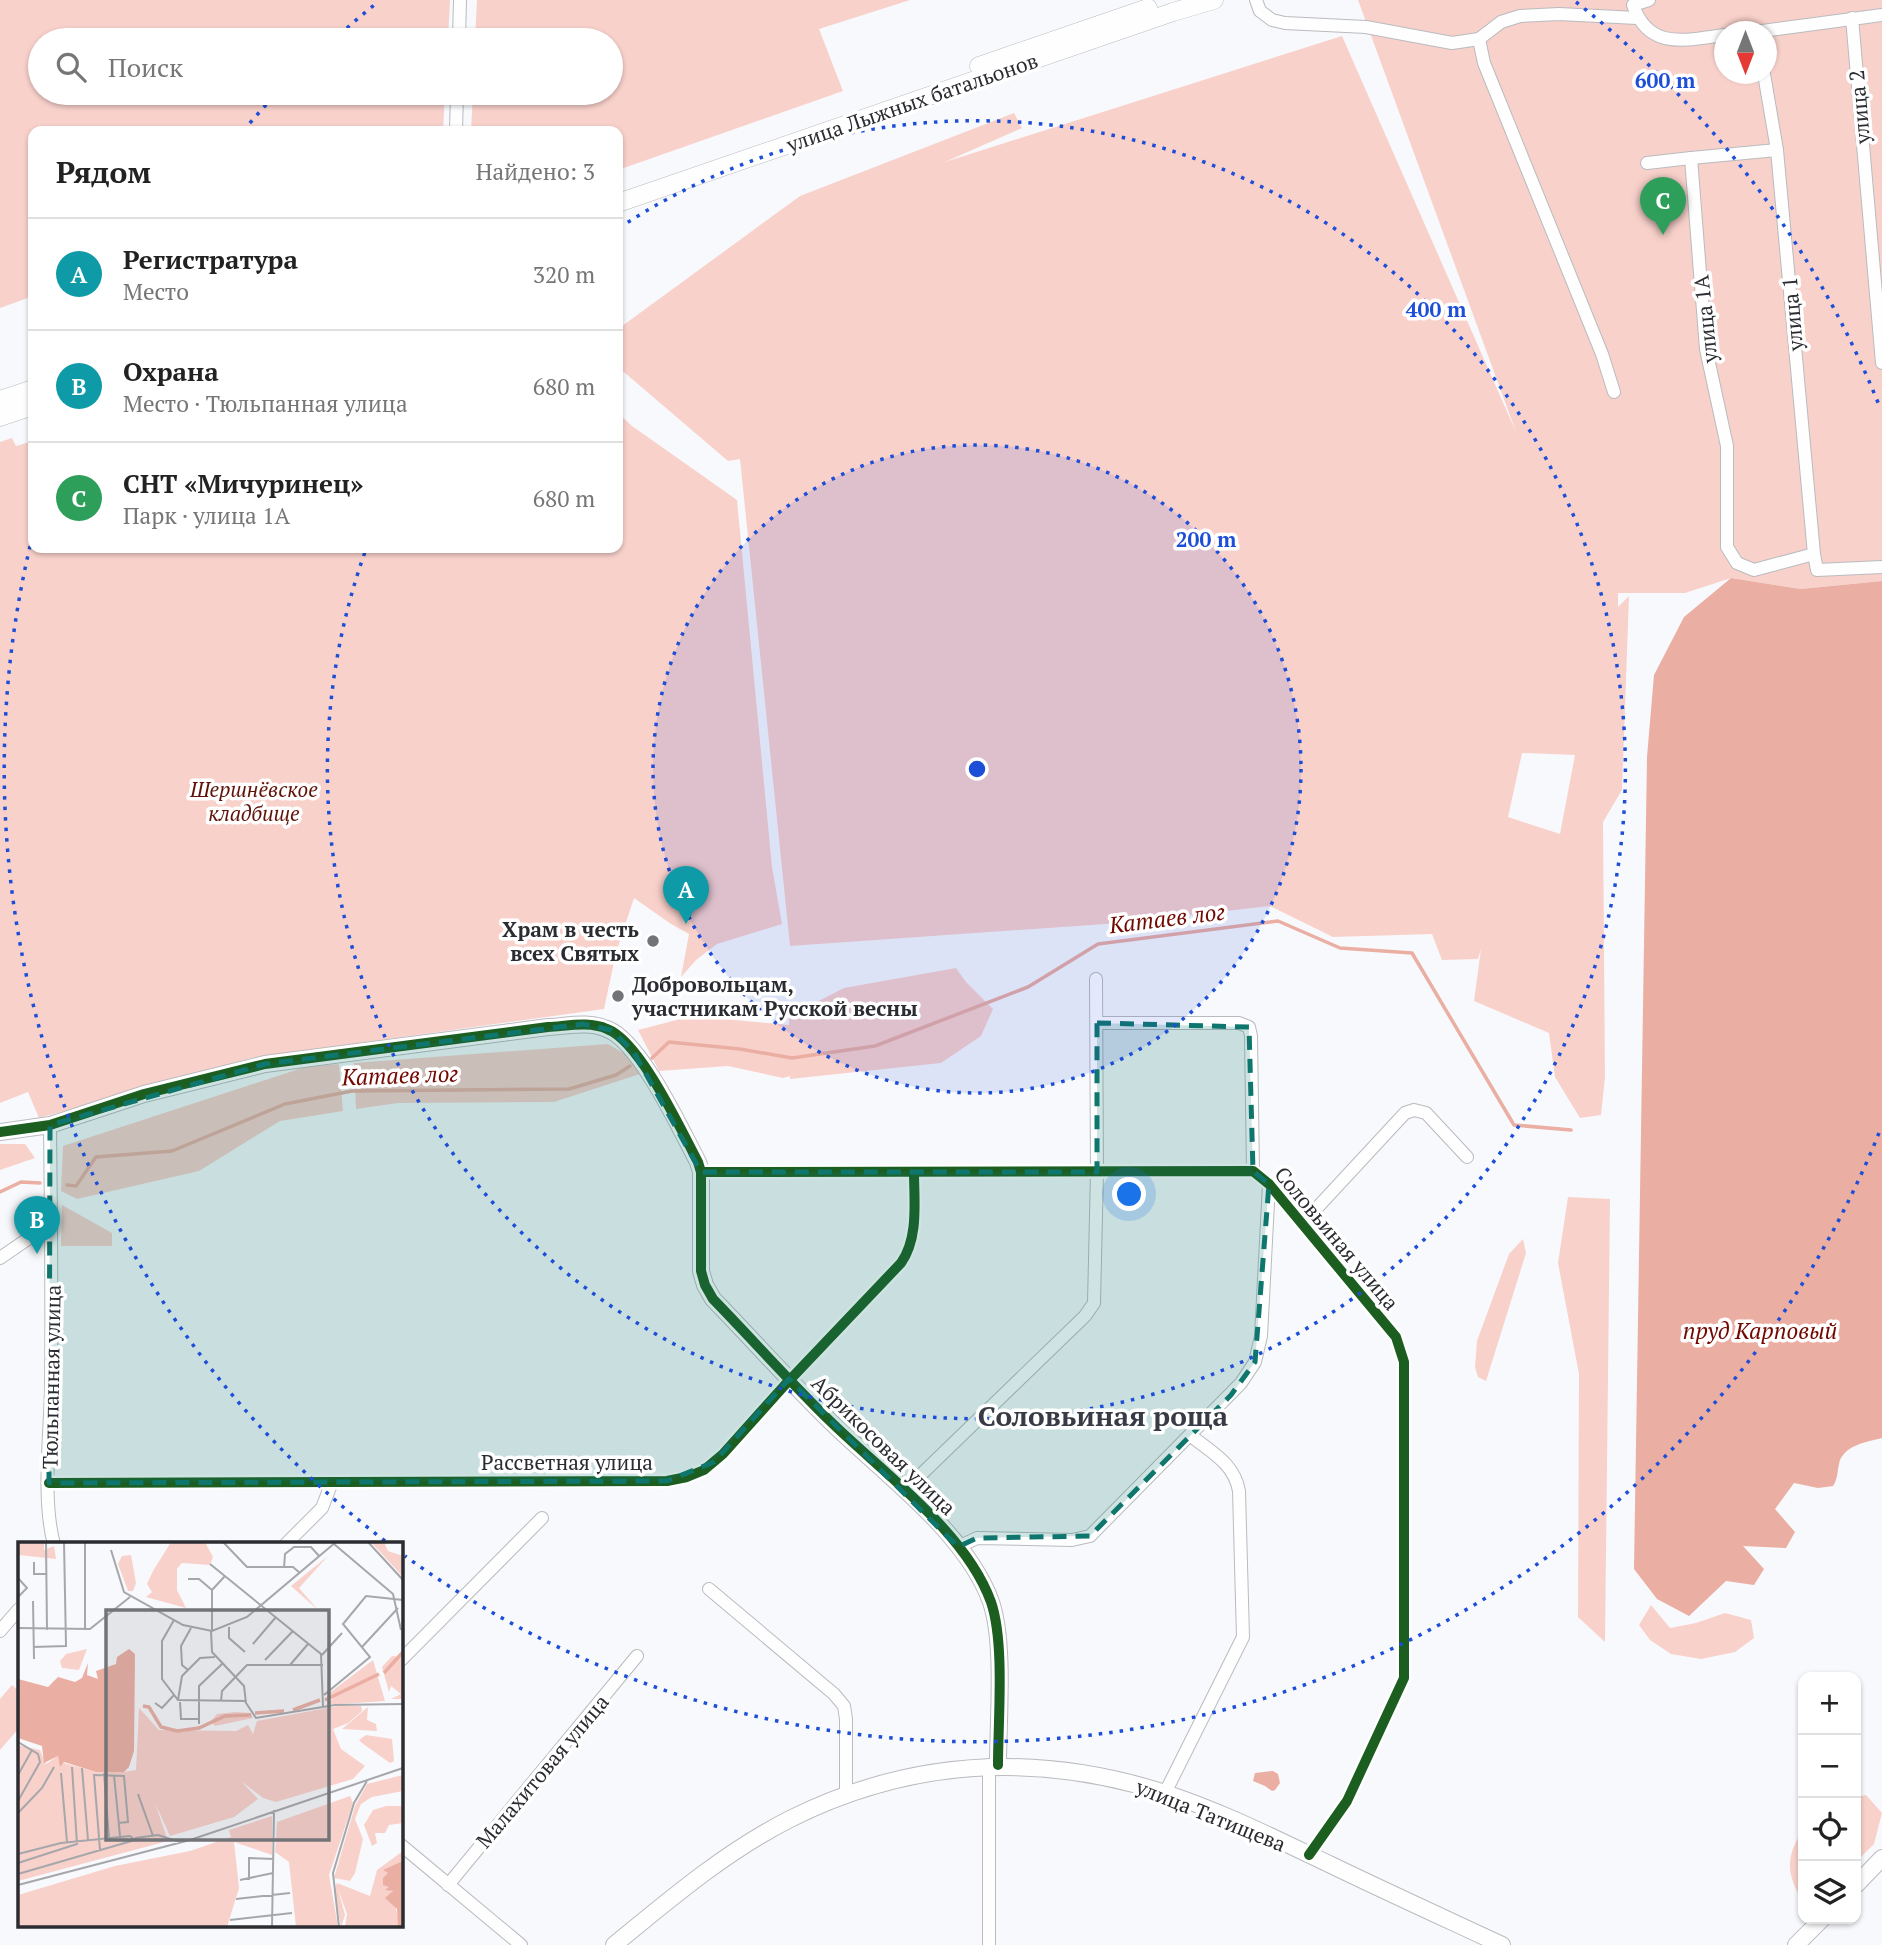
<!DOCTYPE html>
<html lang="ru">
<meta charset="utf-8">
<style>
:root{--surface:#fff;--page:#f2f2f2;--text:#222;--muted:#767676;--line:#e0e0e0;--accent:#0f766e}
body{margin:0;font-family:"PT Serif",serif;background:var(--page);color:var(--text)}
.controls{position:absolute;right:21px;bottom:21px;display:grid;overflow:hidden;border-radius:14px;box-shadow:0 2px 5px #0004}
.controls button{width:63px;height:63px;display:grid;place-items:center;padding:0;border:0;border-bottom:2px solid var(--line);background:var(--surface);color:var(--text);font:35px sans-serif}
.compass{position:absolute;left:1714px;top:21px;width:63px;height:63px;border-radius:50%;background:var(--surface);box-shadow:0 2px 5px #0004;rotate:180deg}
.you{position:absolute;left:1130px;top:1195px;width:24px;height:24px;margin:-18px;border:5px solid #fff;border-radius:50%;background:#1a73e8;box-shadow:0 0 0 10px #1a73e833}
.badge{display:grid;place-items:center;width:46px;height:46px;border-radius:50%;background:var(--accent);color:#fff;font-size:23px;font-weight:700}
.pin{position:absolute;translate:-50% -58px;filter:drop-shadow(0 2px 4px #0008)}
.pin::after{content:'';position:absolute;top:37px;width:24px;height:21px;background:inherit;clip-path:polygon(0 0,100% 0,50% 100%)}
.list{margin:0;padding:0;list-style:none}
h2{display:flex;justify-content:space-between;align-items:center;height:91px;margin:0;padding:0 28px;font-size:30px}
h2 small{font-size:23px;font-weight:400;color:var(--muted)}
.list li{display:grid;grid-template-columns:46px 1fr auto;gap:21px;align-items:center;box-sizing:border-box;height:112px;padding:0 28px;border-top:2px solid var(--line)}
.list b{display:block;font-size:26px;white-space:nowrap}
.list p{margin:0;font-size:23px;white-space:nowrap;color:var(--muted)}
.list em{font-size:23px;font-style:normal;color:var(--muted)}
.icon{flex:none;width:38px;height:38px;fill:none;stroke:currentColor;stroke-width:2;stroke-linecap:round;stroke-linejoin:round}
.map{position:relative;flex:none;width:1882px;height:1945px;overflow:hidden}
.search{position:absolute;background:var(--surface);box-shadow:0 2px 5px #0004;left:28px;top:28px;width:595px;height:77px;display:flex;align-items:center;gap:18px;box-sizing:border-box;padding:0 24px;border-radius:38px;color:var(--muted);font-size:26px}
.panel{position:absolute;background:var(--surface);box-shadow:0 2px 5px #0004;left:28px;top:126px;width:595px;height:427px;border-radius:14px}
.map>svg:first-child{display:block}
.green{fill:#f9d1cb;fill-rule:evenodd}
.water{fill:#eaaea3}
.lines{fill:none;stroke-linecap:round;stroke-linejoin:round}
.stream{stroke:#eaaea3;stroke-width:3.5}
.minor-casing{stroke:#b9bbbe;stroke-width:14}
.tertiary-casing{stroke:#b9bbbe;stroke-width:18}
.secondary-casing{stroke:#b9bbbe;stroke-width:19}
.minor{stroke:#fefeff;stroke-width:12}
.tertiary{stroke:#fefeff;stroke-width:16}
.secondary{stroke:#fefeff;stroke-width:18}
.cycleway-casing{stroke:#fff;stroke-width:15}
.cycleway{stroke:#1b5e20;stroke-width:10}
.marked{fill:#0f766e;fill-opacity:0.2;stroke:#0f766e;stroke-width:5;stroke-dasharray:14 9;stroke-linejoin:round}
.ring{fill:none;stroke:#1d4ed8;stroke-width:3.5;stroke-dasharray:3.5 7}
.poi-dot{fill:#737478;stroke:#fff;stroke-width:2.5}
.labels{text-anchor:middle;dominant-baseline:central;stroke-width:7;stroke-linejoin:round;paint-order:stroke}
.street-label{font-size:21px;fill:#2b2c31;stroke:#fff}
.park-label{font-size:21px;font-style:italic;fill:#601409;stroke:#fff}
.poi-label{font-size:21px;font-weight:bold;fill:#2b2c31;stroke:#fff;text-anchor:end}
.water-label{font-size:23px;font-style:italic;fill:#720900;stroke:#fff}
.district-label{font-size:28px;font-weight:bold;fill:#383b45;stroke:#fff}
.inset-river{fill:none;stroke:#eaaea3;stroke-width:3.5}
.inset-road{fill:none;stroke:#a6a7ab;stroke-width:2}
.view{fill:#737478;fill-opacity:0.15;stroke:#737478;stroke-width:3.5}
.inset-edge{fill:none;stroke:#2b2c31;stroke-width:3.5}
.centre{fill:#1d4ed8;stroke:#fff;stroke-width:3.5}
.ring-label{font-size:21px;text-anchor:middle;font-weight:bold;fill:#1d4ed8;stroke:#fff;stroke-width:7;stroke-linejoin:round;paint-order:stroke}
</style>
<div class="map">
<svg width="1882" height="1945" viewBox="0 0 1882 1945">
<rect width="100%" height="100%" fill="#f8f9fc"/>
<g class="green">
<polygon points="0,0 450,0 448,40 40,40 40,93 445,93 443,131 33,131 33,296 0,308"/>
<polygon points="477,0 910,0 819,29 843,91 618,170 618,131 471,131 473,93 611,93 611,40 475,40"/>
<path d="M1358,0H1882V581L1801,589L1731,578L1685,593H1618V607L1629,596L1622,790L1603,822L1605,1077L1601,1115L1580,1118L1555,1077L1549,1033L1474,1001L1481,949L1478,959L1442,960L1432,934L1333,937L1270,906L1120,923L790,946L740,459L728,461L618,367V329L800,196L1014,113L1022,128L945,162L1342,36L1516,432ZM1724,32H1766V74H1724ZM1522,753L1575,755L1560,834L1508,817Z"/>
<polygon points="618,413 632,426 737,500 772,867 782,924 717,944 696,960 681,977 689,934 671,924 634,898 616,953 604,1009 251,1058 39,1118 28,1092 0,1103 0,442 12,438 16,446 33,441 33,548 618,548"/>
<polygon points="956,968 966,982 993,1009 981,1036 941,1063 790,1079 790,1076 783,1078 728,1066 659,1071 638,1030 692,1016 789,1025 789,1016 844,988"/>
<polygon points="608,1044 627,1055 640,1074 554,1102 398,1103 356,1109 354,1063"/>
<polygon points="339,1064 343,1111 280,1121 199,1171 77,1199 61,1191 63,1146 305,1067"/>
<polygon points="0,1144 25,1144 35,1158 0,1170"/>
<polygon points="1568,1197 1610,1199 1605,1642 1578,1617 1579,1374 1558,1263"/>
<polygon points="62,1205 112,1233 112,1246 61,1246"/>
<polygon points="1523,1239 1526,1253 1486,1381 1478,1377 1475,1367 1477,1341 1509,1254"/>
<polygon points="1651,1605 1670,1628 1696,1623 1725,1613 1751,1620 1754,1638 1735,1652 1701,1659 1671,1654 1650,1640 1639,1625"/>
<polygon points="12,1685 19,1691 19,1728 0,1750 0,1699"/>
<polygon points="1866,1795 1882,1813 1874,1844 1856,1862 1856,1797"/>
<path d="M1803,1830V1902C1786,1874 1785,1857 1803,1830Z"/>
</g>
<g class="water">
<path d="M1731,578L1801,589L1882,581V1438C1867,1442 1843,1445 1839,1464C1837,1473 1838,1478 1833,1486L1818,1488L1794,1483L1775,1509L1795,1532L1786,1548L1743,1546L1764,1569L1754,1585L1726,1581L1689,1616L1657,1599L1634,1569L1647,757L1654,675L1684,617Z"/>
<polygon points="1273,1771 1278,1774 1280,1783 1275,1790 1272,1791 1265,1786 1253,1781 1255,1773"/>
</g>
<g class="lines">
<g class="stream">
<polyline points="652,1058 669,1042 740,1049 792,1058 875,1046 1028,987 1098,944 1278,921 1340,948 1412,953 1514,1125 1571,1130"/>
<polyline points="67,1185 76,1186 96,1157 172,1151 285,1104 352,1091 569,1089 616,1075 630,1066"/>
<polyline points="0,1192 21,1182 40,1183"/>
</g>
<defs>
<g id="minor">
<polyline points="1256,0 1260,11 1272,20 1285,23 1366,27 1452,43 1479,39 1501,22 1520,16 1559,14 1637,18"/>
<path d="M1649,0L1633,5C1649,51 1686,40 1724,35"/>
<polyline points="1852,18 1882,363"/>
<polyline points="1755,32 1882,15"/>
<polyline points="1479,39 1484,63 1602,354 1614,392"/>
<polyline points="459,40 460,0"/>
<polyline points="1764,74 1777,150 1814,554"/>
<polyline points="456,131 457,93"/>
<polyline points="1777,150 1691,158 1706,349 1727,446 1727,547 1737,563 1754,570 1814,554 1817,570 1882,567"/>
<polyline points="1647,163 1691,158"/>
<polyline points="1097,1023 1239,1023 1249,1027 1251,1036 1253,1171"/>
<path d="M50,1125C51,1213 52,1301 51,1389C50,1435 42,1501 54,1544"/>
<polyline points="701,1172 1253,1171 1269,1184 1396,1337 1404,1362 1404,1678 1347,1801 1309,1855"/>
<polyline points="1303,1223 1405,1113 1414,1110 1426,1113 1467,1157"/>
<polyline points="0,1258 51,1223"/>
<path d="M49,1483L667,1481L687,1477L704,1470L723,1454L784,1386L901,1263C919,1238 914,1200 914,1172"/>
<polyline points="904,1491 1085,1316 1094,1303 1097,1172 1096,979"/>
<polyline points="286,1544 322,1508 332,1482"/>
<polyline points="958,1547 977,1538 1072,1540 1090,1536 1241,1383 1255,1362 1261,1336 1269,1184"/>
<polyline points="709,1589 834,1694 844,1706 846,1719 846,1795"/>
<polyline points="0,1631 19,1609"/>
<polyline points="401,1660 542,1518"/>
<polyline points="989,1765 989,1945"/>
<path d="M1165,1793L1243,1637L1239,1491C1234,1463 1212,1453 1190,1435"/>
<polyline points="401,1845 521,1945"/>
<polyline points="448,1885 637,1656"/>
</g>
<g id="tertiary">
<path d="M0,1132L50,1125L144,1094L265,1064L548,1027C568,1026 589,1021 607,1029C640,1041 681,1130 698,1162L701,1172V1271L705,1285L713,1299C752,1339 790,1382 830,1421C882,1472 966,1532 991,1602C1005,1643 998,1720 998,1765"/>
<polyline points="1856,1885 1882,1858"/>
<path d="M614,1945C670,1899 725,1852 790,1819C912,1758 1036,1752 1165,1793C1221,1811 1276,1839 1329,1864C1387,1892 1444,1918 1502,1945"/>
<polyline points="1796,1945 1822,1919"/>
</g>
<g id="secondary">
<polyline points="979,66 1148,8"/>
<polyline points="618,203 1173,12 1214,0"/>
<polyline points="0,400 33,389"/>
<polyline points="0,417 33,406"/>
</g>
</defs>
<use href="#minor" class="minor-casing"/>
<use href="#tertiary" class="tertiary-casing"/>
<use href="#secondary" class="secondary-casing"/>
<use href="#minor" class="minor"/>
<use href="#tertiary" class="tertiary"/>
<use href="#secondary" class="secondary"/>
<defs>
<g id="cycleway">
<path d="M0,1132L50,1125L144,1094L265,1064L548,1027C568,1026 589,1021 607,1029C640,1041 681,1130 698,1162L701,1172V1271L705,1285L713,1299C752,1339 790,1382 830,1421C882,1472 966,1532 991,1602C1005,1643 998,1720 998,1765"/>
<polyline points="701,1172 1253,1171 1269,1184 1396,1337 1404,1362 1404,1678 1347,1801 1309,1855"/>
<path d="M49,1483L667,1481L687,1477L704,1470L723,1454L784,1386L901,1263C919,1238 914,1200 914,1172"/>
</g>
</defs>
<use href="#cycleway" class="cycleway-casing"/>
<use href="#cycleway" class="cycleway"/>
</g>
<path class="marked" d="M1097,1023L1249,1027L1253,1171L1269,1184L1255,1362L1231,1395L1090,1536L977,1538L958,1547L789,1379L714,1462L667,1481L49,1483L50,1125L265,1064L583,1024L611,1030L633,1051L701,1172H1097Z"/>
<circle cx="977" cy="769" r="324" fill="#1d4ed8" fill-opacity=".12"/>
<g class="ring">
<circle cx="977" cy="769" r="324"/>
<path d="M619 228A649 649 0 1 1 365 552"/>
<path d="M1879 1133A973 973 0 0 1 405 1556M385 1541A973 973 0 0 1 33 534M243 131A973 973 0 0 1 277 93M339 35A973 973 0 0 1 378 2M1576 2A973 973 0 0 1 1879 405"/>
</g>
<g class="poi-dot">
<circle cx="653" cy="941" r="7"/>
<circle cx="618" cy="996" r="7"/>
</g>
<g class="labels">
<g class="street-label">
<text transform="translate(912 102) rotate(-19)">улица Лыжных батальонов</text>
<text transform="translate(1859 107) rotate(-95)">улица 2</text>
<text transform="translate(1792 314) rotate(-95)">улица 1</text>
<text transform="translate(1705 319) rotate(-96)">улица 1А</text>
<text transform="translate(1337 1238) rotate(50)">Соловьиная улица</text>
<text transform="translate(51 1377) rotate(-89)">Тюльпанная улица</text>
<text transform="translate(884 1445) rotate(44)">Абрикосовая улица</text>
<text x="567" y="1462">Рассветная улица</text>
<text transform="translate(542 1771) rotate(-50)">Малахитовая улица</text>
<text transform="translate(1211 1815) rotate(22)">улица Татищева</text>
</g>
<g class="park-label">
<text x="254" y="789">Шершнёвское<tspan x="254" dy="24">кладбище</tspan></text>
</g>
<g class="poi-label">
<text x="639" y="929">Храм в честь<tspan x="639" dy="24">всех Святых</tspan></text>
<text x="632" y="984" text-anchor="start">Добровольцам,<tspan x="632" dy="24">участникам Русской весны</tspan></text>
</g>
<g class="water-label">
<text transform="translate(1167 918) rotate(-7)">Катаев лог</text>
<text transform="translate(400 1075) rotate(-2)">Катаев лог</text>
<text x="1760" y="1330">пруд Карповый</text>
</g>
<g class="district-label">
<text x="1103" y="1415">Соловьиная роща</text>
</g>
</g>
<g transform="translate(18 1542)">
<rect width="385" height="385" fill="#f8f9fc"/>
<path d="M0,0H26V8L36,4L38,17L1,13ZM153,0H187L195,15L192,23L164,21L159,27V48L168,66L128,55L134,50L129,42L135,29ZM353,0H366L370,9L385,14V35ZM113,13L118,41L115,49H110L100,22L104,14ZM310,14L281,46L300,68L273,44ZM69,107L61,128L44,126L42,119L48,112ZM374,114L385,115V157H373L383,152L373,144L371,150L364,125ZM355,118L367,159L308,163L315,156L310,152ZM320,164H343L344,169L330,181L315,187L323,207L347,224L335,237L258,260L245,256L223,239L240,257L216,275L152,294L137,261L150,299L0,339V203L22,208L28,222L40,214L42,220L78,230H106L118,228L121,166L141,188L218,189L230,183L235,192L239,179ZM350,165L349,178L358,182L359,189L324,187ZM217,170L233,171L235,176L197,184L193,179L199,172ZM348,193L374,197L376,219L372,221L344,201L341,198ZM385,233V249L354,255L343,262L337,277L345,297L337,331L332,339L316,336L337,264L349,242ZM332,254L335,261L311,333L320,385H278L271,320L257,310L259,280ZM368,264H385V281L371,283L367,291H357L359,301L354,304L346,283L355,268ZM254,274V313L216,300L221,346L209,385H0V353L97,324L172,309L213,295L211,288ZM385,309V322L373,346L382,385H327L329,372L320,347L327,373L323,385L316,348L319,341L352,354L359,328Z" fill="#f9d1cb"/>
<path d="M111,107L117,112L116,209L111,225L106,230H78L46,220L42,225L40,214L26,221L24,204L0,196V137L30,145L40,135L57,140L64,136L70,121L69,133L80,137L78,129L98,122L99,115ZM385,319V385H380L379,367L367,356L375,349L367,348L371,345L365,343V336L370,331L365,328Z" fill="#eaaea3"/>
<path class="inset-river" d="M366,131L385,110M307,158L361,132M125,164L131,165L143,185L159,189L181,186L207,174L233,173M275,168L302,158M237,171L266,169"/>
<path class="inset-road" d="M28,0L29,88M67,0V88M205,0L229,25H275L282,31M350,0L385,38M316,2L375,52L383,88M93,8L106,50L165,83L194,89L229,75L318,0M16,20V32H28M192,22L303,112L305,165M266,26L267,12L276,5H293L301,14M0,36L9,46L0,55M170,37H181L194,48M15,59L16,117M156,78L144,99V137L160,158L228,159M211,85V96L227,110M0,86L72,87L112,55M193,89L194,110L226,144L228,161L238,176L317,163L385,162M194,89V48L207,34M235,102L258,75M15,105L48,104L46,0M344,105L380,66M304,113L324,91M247,118L275,89M272,123L290,102M170,128L164,123L163,104L173,86M306,153L352,115L325,82L348,54L385,58M160,158L164,134L182,116L197,115M203,159L204,149L229,123H305M162,160L163,177H181M137,161L144,166L156,153M181,182V144L204,122M0,200L20,212L22,220L0,259M64,226L70,298M43,231L49,300M86,231L91,296M0,233L14,208M96,233L102,294M120,252L135,294M0,271L24,246L36,225M117,296L140,293L162,300M82,308L76,233L106,234L110,280L100,281M0,312L43,301L112,294L117,298M0,321L59,302L54,225M0,332L117,298M222,338L255,331M231,338V316L256,317M0,343L172,298L385,226M218,357L272,351M212,378L274,371M254,385L256,268M321,385L315,331L336,261L349,239"/>
<path class="view" d="M88,68H311V298H88Z"/>
<rect width="385" height="385" class="inset-edge"/>
</g>
<circle cx="977" cy="769" r="10" class="centre"/>
<g class="ring-label">
<text x="1665" y="88">600 m</text>
<text x="1436" y="317">400 m</text>
<text x="1206" y="547">200 m</text>
</g>
</svg>
<div class="controls">
<button>+</button>
<button>−</button>
<button><svg class="icon" aria-label="locate" viewBox="0 0 24 24"><circle cx="12" cy="12" r="6"/><path d="M12 2v4M12 18v4M2 12h4M18 12h4"/></svg></button>
<button><svg class="icon" aria-label="layers" viewBox="0 0 24 24"><path d="M12 4l9 5-9 5-9-5zM3 14l9 5 9-5"/></svg></button>
</div>
<svg class="compass" viewBox="-18 -18 36 36"><path d="M0-13l5 13h-10z" fill="#e53935"/><path d="M0 13l5-13h-10z" fill="#767676"/></svg>
<div class="you"></div>
<div class="pin badge" style="left:686px;top:924px;background:#0f9aa8">A</div>
<div class="pin badge" style="left:37px;top:1254px;background:#0f9aa8">B</div>
<div class="pin badge" style="left:1663px;top:235px;background:#2e9e5b">C</div>
<div class="search"><svg class="icon" aria-label="search" viewBox="0 0 24 24"><circle cx="10" cy="10" r="6"/><path d="M15 15l6 6"/></svg>Поиск</div>
<section class="panel">
<h2>Рядом<small>Найдено: 3</small></h2>
<ul class="list">
<li><span class="badge" style="background:#0f9aa8">A</span><div><b>Регистратура</b><p>Место</p></div><em>320 m</em></li>
<li><span class="badge" style="background:#0f9aa8">B</span><div><b>Охрана</b><p>Место · Тюльпанная улица</p></div><em>680 m</em></li>
<li><span class="badge" style="background:#2e9e5b">C</span><div><b>СНТ «Мичуринец»</b><p>Парк · улица 1А</p></div><em>680 m</em></li>
</ul>
</section>
</div>
